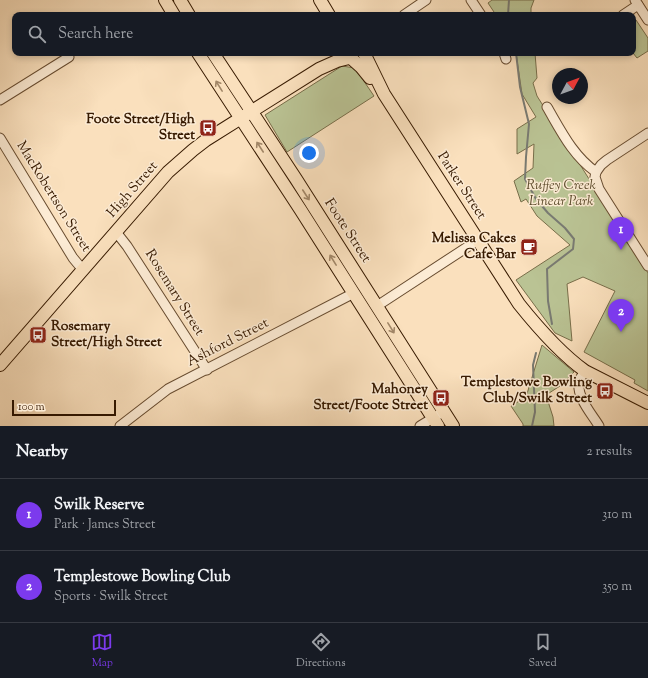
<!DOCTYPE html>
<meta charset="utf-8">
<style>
:root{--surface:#171b24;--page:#242831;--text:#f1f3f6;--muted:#9ea1a6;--line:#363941;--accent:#7c3aed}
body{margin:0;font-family:"Sorts Mill Goudy",serif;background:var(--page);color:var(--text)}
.compass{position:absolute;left:552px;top:68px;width:36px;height:36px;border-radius:50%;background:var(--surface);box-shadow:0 2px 6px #0003;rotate:49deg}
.scale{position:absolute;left:12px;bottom:10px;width:104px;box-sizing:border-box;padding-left:4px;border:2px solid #371a01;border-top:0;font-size:11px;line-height:14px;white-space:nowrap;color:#371a01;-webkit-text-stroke:3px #fcebd4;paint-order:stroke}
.you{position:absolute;left:309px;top:153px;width:14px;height:14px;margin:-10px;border:3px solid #fff;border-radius:50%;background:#1a73e8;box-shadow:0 0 0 6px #1a73e833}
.badge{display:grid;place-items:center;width:26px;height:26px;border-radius:50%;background:var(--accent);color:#fff;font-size:13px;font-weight:700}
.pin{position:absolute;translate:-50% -33px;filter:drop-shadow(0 1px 2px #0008)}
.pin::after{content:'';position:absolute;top:21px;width:14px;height:12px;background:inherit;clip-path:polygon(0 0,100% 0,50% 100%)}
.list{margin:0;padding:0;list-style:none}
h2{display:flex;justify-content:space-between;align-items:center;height:52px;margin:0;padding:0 16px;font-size:17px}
h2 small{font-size:13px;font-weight:400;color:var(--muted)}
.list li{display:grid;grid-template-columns:26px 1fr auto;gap:12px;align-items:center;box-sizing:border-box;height:72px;padding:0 16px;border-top:1px solid var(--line)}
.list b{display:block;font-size:15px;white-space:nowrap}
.list p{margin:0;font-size:13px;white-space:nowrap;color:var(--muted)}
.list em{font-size:13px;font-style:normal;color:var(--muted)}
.icon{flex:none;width:22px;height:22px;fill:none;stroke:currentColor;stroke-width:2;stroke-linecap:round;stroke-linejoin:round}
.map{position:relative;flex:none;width:648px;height:426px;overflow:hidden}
.search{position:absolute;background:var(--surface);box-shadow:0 2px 6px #0003;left:12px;right:12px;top:12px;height:44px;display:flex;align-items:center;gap:10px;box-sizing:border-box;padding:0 14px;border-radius:8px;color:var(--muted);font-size:15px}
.sheet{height:196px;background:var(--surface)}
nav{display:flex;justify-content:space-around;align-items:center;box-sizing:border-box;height:56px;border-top:1px solid var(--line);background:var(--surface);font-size:11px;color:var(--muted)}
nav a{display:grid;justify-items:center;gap:2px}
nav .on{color:var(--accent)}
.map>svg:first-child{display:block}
.green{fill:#bac394;stroke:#786e4a}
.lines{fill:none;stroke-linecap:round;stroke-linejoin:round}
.stream{stroke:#797a72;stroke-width:2}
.minor-casing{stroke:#684c30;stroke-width:11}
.major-casing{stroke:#371a01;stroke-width:14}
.minor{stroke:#fcebd4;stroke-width:9}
.major{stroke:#fae0bd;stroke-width:12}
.oneway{stroke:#a28768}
.labels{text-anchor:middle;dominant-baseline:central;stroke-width:3;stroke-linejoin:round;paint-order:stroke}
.poi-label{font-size:14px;font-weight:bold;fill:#371a01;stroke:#fcebd4;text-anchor:end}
.street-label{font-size:14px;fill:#371a01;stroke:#fcebd4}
.park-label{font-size:14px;font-style:italic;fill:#5e4d2d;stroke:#fcebd4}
</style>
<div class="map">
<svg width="648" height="426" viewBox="0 0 648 426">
<rect width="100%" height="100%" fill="#fae0bd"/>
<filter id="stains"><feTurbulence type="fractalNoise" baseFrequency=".005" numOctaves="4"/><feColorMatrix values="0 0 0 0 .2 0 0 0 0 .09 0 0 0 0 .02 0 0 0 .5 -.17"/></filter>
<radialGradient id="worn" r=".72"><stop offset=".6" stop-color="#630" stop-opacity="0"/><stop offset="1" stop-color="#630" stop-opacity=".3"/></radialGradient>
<g class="green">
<polygon points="492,0 534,0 531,8 531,15 496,15 488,3"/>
<polygon points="633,19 636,20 648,38 648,51 637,58 633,53"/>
<polygon points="516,53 535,53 537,78 533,83 537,96 648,273 648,391 634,383 635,380 584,352 615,291 583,277 567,284 572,341 555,333 516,280 570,245 537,216 526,199 521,202 514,181 533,168 534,144 517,154 517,129 536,117 522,94"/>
<polygon points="342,66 355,68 374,96 287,152 265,115"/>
<polygon points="542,345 574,372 560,386 546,395 553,417 554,426 523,426 523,424 511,406 526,397"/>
</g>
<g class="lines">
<g class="stream">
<polyline points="508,15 509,0"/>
<polyline points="516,53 520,87 529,124 526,157 525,179 536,199 548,213 565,228 574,239 573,249 547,269 548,301 552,324"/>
<polyline points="532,426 535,412 533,365 536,353"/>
</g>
<defs>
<g id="minor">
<polyline points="471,0 481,15"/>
<polyline points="635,0 648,20"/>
<polyline points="404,15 426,0"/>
<polyline points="623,15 638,5"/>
<polyline points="504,53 506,59"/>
<polyline points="0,100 69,57"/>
<path d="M547,107C561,131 573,156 596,172L595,177L599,189L648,266"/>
<polyline points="0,138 73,258 83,270"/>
<polyline points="596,172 601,165 607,160 648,133"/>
<polyline points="116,232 127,246 207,370"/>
<polyline points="377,306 478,240"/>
<path d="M585,371C583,374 581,377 580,379C574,395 592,414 599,426"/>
<polyline points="120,426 168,389 354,293"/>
<polyline points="420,426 438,415"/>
</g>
<g id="major">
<polyline points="165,0 174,15"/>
<polyline points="180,0 189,15"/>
<polyline points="320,0 329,15"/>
<polyline points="198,53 300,209 438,426"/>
<polyline points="213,53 296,179 453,426"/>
<path d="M364,53L384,94L519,304C539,329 560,353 585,371L648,403"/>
<polyline points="352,59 361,67 370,78"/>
<polyline points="0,365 168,172 193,150 206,140 319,69 337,61 349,58"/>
</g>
</defs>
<use href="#minor" class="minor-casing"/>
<use href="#major" class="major-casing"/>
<use href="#minor" class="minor"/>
<use href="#major" class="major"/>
</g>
<defs><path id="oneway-shaft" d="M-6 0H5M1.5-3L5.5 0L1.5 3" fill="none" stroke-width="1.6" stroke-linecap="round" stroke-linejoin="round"/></defs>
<g class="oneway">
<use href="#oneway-shaft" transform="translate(219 86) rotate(-122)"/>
<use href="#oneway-shaft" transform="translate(260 147) rotate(-123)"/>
<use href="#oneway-shaft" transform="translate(306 195) rotate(57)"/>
<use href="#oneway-shaft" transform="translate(333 260) rotate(-122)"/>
<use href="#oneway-shaft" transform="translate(391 328) rotate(58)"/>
</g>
<defs>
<symbol id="bus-square" viewBox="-11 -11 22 22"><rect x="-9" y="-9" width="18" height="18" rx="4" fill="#8f2418" stroke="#fcebd4"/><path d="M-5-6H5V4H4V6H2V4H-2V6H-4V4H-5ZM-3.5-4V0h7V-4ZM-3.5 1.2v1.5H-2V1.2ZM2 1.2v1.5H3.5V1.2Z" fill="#fff"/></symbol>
<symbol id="cafe-square" viewBox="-11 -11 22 22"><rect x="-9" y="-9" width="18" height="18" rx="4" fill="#8f2418" stroke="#fcebd4"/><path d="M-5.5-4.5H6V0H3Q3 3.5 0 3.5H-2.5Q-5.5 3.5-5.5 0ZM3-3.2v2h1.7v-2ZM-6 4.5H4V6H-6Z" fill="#fff"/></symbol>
</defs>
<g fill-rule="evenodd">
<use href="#bus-square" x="198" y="118" width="20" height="20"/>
<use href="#cafe-square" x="519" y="237" width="20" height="20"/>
<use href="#bus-square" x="28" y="325" width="20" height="20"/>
<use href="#bus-square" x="595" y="381" width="20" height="20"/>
<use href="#bus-square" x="431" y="388" width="20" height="20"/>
</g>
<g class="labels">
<g class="poi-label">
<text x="195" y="120">Foote Street/High<tspan x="195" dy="16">Street</tspan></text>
<text x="516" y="239">Melissa Cakes<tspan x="516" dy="16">Cafe Bar</tspan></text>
<text x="51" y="327" text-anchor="start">Rosemary<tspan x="51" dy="16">Street/High Street</tspan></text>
<text x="592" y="383">Templestowe Bowling<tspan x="592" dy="16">Club/Swilk Street</tspan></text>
<text x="428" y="390">Mahoney<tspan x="428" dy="16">Street/Foote Street</tspan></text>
</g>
<g class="street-label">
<text transform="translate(461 186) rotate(57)">Parker Street</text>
<text transform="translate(133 190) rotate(-49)">High Street</text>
<text transform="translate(53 197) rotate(58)">MacRobertson Street</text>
<text transform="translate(347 231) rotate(57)">Foote Street</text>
<text transform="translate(174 293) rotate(58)">Rosemary Street</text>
<text transform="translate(228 343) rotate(-27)">Ashford Street</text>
</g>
<g class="park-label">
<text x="561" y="186">Ruffey Creek<tspan x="561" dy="16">Linear Park</tspan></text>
</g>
</g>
<rect width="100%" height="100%" filter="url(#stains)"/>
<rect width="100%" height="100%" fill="url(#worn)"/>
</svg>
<svg class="compass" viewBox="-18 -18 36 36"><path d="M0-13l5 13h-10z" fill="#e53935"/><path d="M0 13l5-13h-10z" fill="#9ea1a6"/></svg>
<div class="scale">100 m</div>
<div class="you"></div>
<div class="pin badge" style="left:621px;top:250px">1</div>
<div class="pin badge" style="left:621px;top:332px">2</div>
<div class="search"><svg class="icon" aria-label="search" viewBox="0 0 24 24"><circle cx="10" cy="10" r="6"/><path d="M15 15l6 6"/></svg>Search here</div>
</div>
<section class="sheet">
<h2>Nearby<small>2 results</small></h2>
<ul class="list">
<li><span class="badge">1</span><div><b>Swilk Reserve</b><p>Park · James Street</p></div><em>310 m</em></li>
<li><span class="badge">2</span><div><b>Templestowe Bowling Club</b><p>Sports · Swilk Street</p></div><em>350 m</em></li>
</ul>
</section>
<nav>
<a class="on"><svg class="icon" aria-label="map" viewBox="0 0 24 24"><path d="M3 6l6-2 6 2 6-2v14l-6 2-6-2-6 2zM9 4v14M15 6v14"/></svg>Map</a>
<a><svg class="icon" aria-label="directions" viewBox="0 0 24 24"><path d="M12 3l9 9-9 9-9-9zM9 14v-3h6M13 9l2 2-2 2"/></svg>Directions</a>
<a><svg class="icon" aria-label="saved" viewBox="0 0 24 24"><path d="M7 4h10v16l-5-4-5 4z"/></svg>Saved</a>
</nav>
